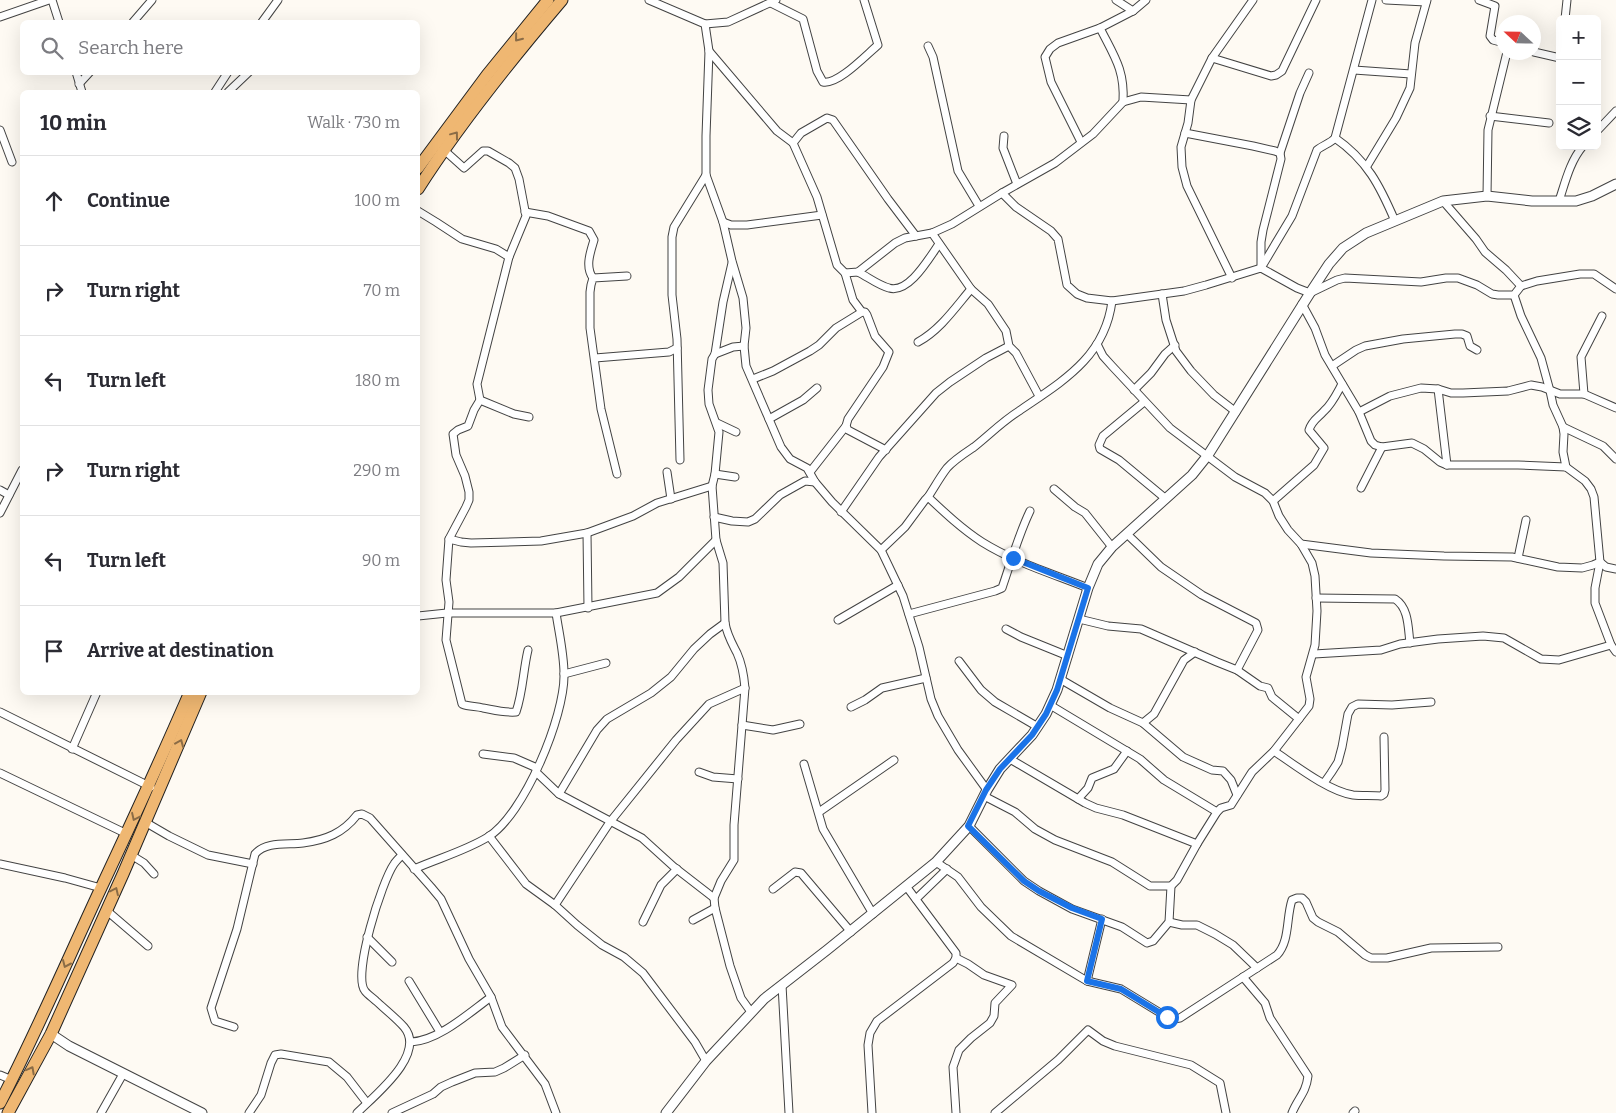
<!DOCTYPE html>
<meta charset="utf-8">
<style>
:root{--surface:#fff;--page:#f2f2f3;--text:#2b2b33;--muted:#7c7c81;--line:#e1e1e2}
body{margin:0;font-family:Bitter,serif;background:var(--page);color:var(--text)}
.controls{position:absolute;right:15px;top:15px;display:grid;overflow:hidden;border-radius:8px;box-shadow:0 5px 20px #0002}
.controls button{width:45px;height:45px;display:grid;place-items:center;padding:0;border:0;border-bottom:1px solid var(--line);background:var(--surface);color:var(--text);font:25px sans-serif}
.compass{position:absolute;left:1496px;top:15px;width:45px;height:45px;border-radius:50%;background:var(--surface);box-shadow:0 5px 20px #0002;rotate:292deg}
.stop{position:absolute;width:15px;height:15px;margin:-11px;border:4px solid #1a73e8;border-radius:50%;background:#fff}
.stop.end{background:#1a73e8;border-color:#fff;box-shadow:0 1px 5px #0008}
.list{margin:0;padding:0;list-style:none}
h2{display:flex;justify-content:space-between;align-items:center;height:65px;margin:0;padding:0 20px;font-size:21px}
h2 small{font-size:16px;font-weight:400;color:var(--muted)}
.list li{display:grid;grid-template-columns:32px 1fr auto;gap:15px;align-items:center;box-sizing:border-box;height:90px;padding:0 20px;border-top:1px solid var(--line)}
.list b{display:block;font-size:19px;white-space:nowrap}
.list em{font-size:16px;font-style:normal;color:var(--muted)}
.icon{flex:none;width:28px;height:28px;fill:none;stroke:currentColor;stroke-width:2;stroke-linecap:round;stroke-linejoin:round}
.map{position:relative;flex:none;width:1616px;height:1113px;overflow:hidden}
.search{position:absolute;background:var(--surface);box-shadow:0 5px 20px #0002;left:20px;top:20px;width:400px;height:55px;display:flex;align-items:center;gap:12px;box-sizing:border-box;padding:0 18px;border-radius:8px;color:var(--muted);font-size:19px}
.panel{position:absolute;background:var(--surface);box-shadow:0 5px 20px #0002;left:20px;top:90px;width:400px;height:605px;border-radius:8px}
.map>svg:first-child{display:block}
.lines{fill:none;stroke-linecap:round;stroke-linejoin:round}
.minor-casing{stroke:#434343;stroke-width:9}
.tertiary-casing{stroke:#434343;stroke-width:11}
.primary-casing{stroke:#212121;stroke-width:13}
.minor{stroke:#fff;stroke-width:7}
.tertiary{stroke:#fff;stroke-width:9}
.primary{stroke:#efb772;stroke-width:11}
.oneway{stroke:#8b6c46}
.route{stroke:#1a73e8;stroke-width:6}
</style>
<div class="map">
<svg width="1616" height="1113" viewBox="0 0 1616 1113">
<rect width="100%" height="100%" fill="#fefaf3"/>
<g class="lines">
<defs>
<g id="minor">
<polyline points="52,0 59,22"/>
<polyline points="649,0 705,24 709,51 706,136 706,175 723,222 732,261 743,298 746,328 744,346 746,366 781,447 790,459 807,468 815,482 832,502 881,550 903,596 919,647 931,699 938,716 958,750 987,790"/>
<polyline points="1116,0 1133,11"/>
<polyline points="1386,0 1426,2"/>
<polyline points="1479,0 1495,6 1490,36 1493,40 1504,43"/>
<path d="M771,3L803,19L817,71L823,82C838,85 866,55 878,45L864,0"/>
<polyline points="0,17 49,0"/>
<polyline points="1565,19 1567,0"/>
<polyline points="133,22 152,0"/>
<polyline points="262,22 278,0"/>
<polyline points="705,24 728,22 776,0"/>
<path d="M1100,28C1114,56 1125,70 1123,102"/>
<polyline points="928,46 933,57 958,171 979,206"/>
<polyline points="709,51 777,131 793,143 817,197 837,265 845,273 853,300 862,312"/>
<polyline points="1534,52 1560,58"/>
<polyline points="1212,58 1271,76 1276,75 1282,71 1316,0"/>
<polyline points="1354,70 1411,74"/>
<polyline points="76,72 82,92"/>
<polyline points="79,84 90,72"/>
<polyline points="215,92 228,72"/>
<polyline points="228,92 249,72"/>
<polyline points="1490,116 1549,123"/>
<polyline points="0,130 12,162"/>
<polyline points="1597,131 1616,111"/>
<polyline points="1185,133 1253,146 1275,151 1280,153 1281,159 1263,230 1261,242 1261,268"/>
<polyline points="1004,136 1003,148 1017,184"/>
<path d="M1335,138C1367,160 1380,186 1395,221"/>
<polyline points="1081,142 1051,82 1045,57 1050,49 1058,43 1100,28 1133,11 1146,0"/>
<polyline points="793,143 801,133 827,118 833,120 888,199 916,236"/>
<polyline points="444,150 464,168 483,151 488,151 509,163 515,168 519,179 526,216 509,257 477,384 480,400 514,414 529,417"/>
<polyline points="1280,153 1300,93 1309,73"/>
<polyline points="1367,166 1396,118 1410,88 1415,43 1427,0"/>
<polyline points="1002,193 1016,207 1051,231 1058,239 1067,285 1077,294 1087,298 1112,301 1184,291 1206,285 1261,268 1297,288 1310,293 1337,280 1345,278 1421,282 1446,278 1458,278 1477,285 1492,294 1498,295 1514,295 1521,286 1537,281 1580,274 1594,274 1616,289"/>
<polyline points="1487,196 1488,130 1507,52"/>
<polyline points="1443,201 1476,239 1485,252 1506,270 1521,286"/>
<path d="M1559,201C1565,183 1570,161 1583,146"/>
<polyline points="418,211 436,222 462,239 496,249 509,257"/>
<path d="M525,212L548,216L589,231L594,240C590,253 585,267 593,278"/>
<polyline points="723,222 731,225 747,225 822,215"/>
<polyline points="932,233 971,289 988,304 1006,331 1009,346 1016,353 1039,396"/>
<path d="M732,263L723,302L715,354L712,359L708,390L709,404L719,432L715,474L712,486L716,540L723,563L725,623C727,635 732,643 737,653C742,664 744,676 745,688L734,825V860L721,881L714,898L715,908L730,966L741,998L751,1012"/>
<path d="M1261,268L1292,216L1317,150C1323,145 1331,143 1335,138L1372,0"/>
<path d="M858,272C868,277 878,285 889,288C909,294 929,258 939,244"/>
<polyline points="845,273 858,272 895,243 905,238 932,233 952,224 1002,193 1055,163 1093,134 1123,102 1141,97 1191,100"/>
<polyline points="1232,278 1187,186 1182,167 1181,147 1188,123 1191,100 1212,58 1253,0"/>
<polyline points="1162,294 1166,320 1176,351 1191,371 1214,395 1236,412"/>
<polyline points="1514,295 1521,316 1541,358 1550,391 1553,405 1563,427 1564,434 1563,452 1566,467"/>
<polyline points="1302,304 1315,328 1325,355 1359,412 1371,441 1375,445 1382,447 1412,443 1424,449 1440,462 1447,465 1518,465 1566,467 1585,481 1591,489 1594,497 1600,562 1595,588 1595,603 1611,645 1559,660 1541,659 1504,638 1483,636 1438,639 1400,644 1381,650 1314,654"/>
<path d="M918,342C940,330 955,308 971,289"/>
<polyline points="715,354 733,347 744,346"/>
<polyline points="595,358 669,352 677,348"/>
<polyline points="1332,366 1356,350 1365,346 1403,339 1455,334 1462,334 1467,336 1470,346 1477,350"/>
<polyline points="753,379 773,371 810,351 819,345 836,328 862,312 865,312 867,315 875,336 889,352 883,367 848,419 846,426 810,472"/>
<polyline points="1438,389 1447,465"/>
<polyline points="1134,390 1151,373 1165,354 1175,345"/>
<polyline points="1584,394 1581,357 1602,316"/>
<path d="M480,400L474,410L468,426L458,430L453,434L456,455L465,476L469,492V500L466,507L449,539L446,580L449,602L446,640L462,704C469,707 476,706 483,708C494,710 505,713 516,712C523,692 523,671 528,650"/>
<polyline points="1144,402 1103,436 1099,445 1100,449 1119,460 1166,499"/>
<polyline points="1359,412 1390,396 1421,388 1438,389 1451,393 1463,393 1508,391 1531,385 1542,387 1560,394 1584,394 1616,408"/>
<polyline points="769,419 803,400 817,388"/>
<polyline points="717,423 736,432"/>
<polyline points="846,426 848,430 886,450"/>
<polyline points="1563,427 1603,446 1616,459"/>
<polyline points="680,460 677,339 672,295 672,237 674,227 706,175"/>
<polyline points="667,472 671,499"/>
<polyline points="617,474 601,409 590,328 590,292 591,285 593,278 627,276"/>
<polyline points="715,474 735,477"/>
<polyline points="1361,488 1382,447"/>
<polyline points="1054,489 1075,507 1085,513 1112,547"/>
<polyline points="0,490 9,495"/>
<path d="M928,497C945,513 962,529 982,542C1014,562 1053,574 1088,588"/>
<path d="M1273,501L1314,465L1324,448L1309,430C1312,420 1318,418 1324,411C1332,404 1337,393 1342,384"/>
<polyline points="841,512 879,457 936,393 950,382 986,358 1009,346"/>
<polyline points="0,513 22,470"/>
<polyline points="714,517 732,521 748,522 755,519 780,495 805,481 815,482"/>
<polyline points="587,533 588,608"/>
<polyline points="1127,534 1161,567 1202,595 1256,623 1258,630 1237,670"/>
<polyline points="449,539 461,542 471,543 541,541 587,533 633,516 657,503 712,486"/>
<polyline points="1301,544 1371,553 1444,556 1512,557 1558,567 1582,568 1593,565 1600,562"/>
<path d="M881,550L905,527L925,500L928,497C934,488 940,477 947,468C954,460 965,453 974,447C989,435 1003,421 1019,411C1061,382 1105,358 1112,301"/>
<polyline points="1518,558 1526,520"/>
<polyline points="1600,562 1606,567 1616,569"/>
<path d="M1316,598L1395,599C1409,608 1408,628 1410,643"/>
<path d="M909,614L995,591L1002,588C1011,562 1018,536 1030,511"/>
<polyline points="418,616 447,613 556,613 657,593 679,577 716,540"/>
<polyline points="1079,619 1108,626 1141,629 1217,662 1237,670 1260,686 1268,688 1272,697 1299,719"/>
<polyline points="838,620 898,585"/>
<polyline points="1006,629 1021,637 1068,656"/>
<polyline points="1611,645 1616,652"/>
<polyline points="959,661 981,690 995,702 1038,727"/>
<polyline points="564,674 606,663"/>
<polyline points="1060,679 1110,708 1143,723 1183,757 1212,770 1223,771 1231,780 1237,795"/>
<polyline points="1050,705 1140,759 1164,780 1217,812"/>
<polyline points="851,707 865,700 882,688 926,678"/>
<polyline points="0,712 151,787"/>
<polyline points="1143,723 1154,714 1184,660 1195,652"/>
<polyline points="742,725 773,730 800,724"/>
<polyline points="72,749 97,692"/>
<path d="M1274,751C1295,765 1328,791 1353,795C1362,796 1372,795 1381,796L1384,794L1385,790L1384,737"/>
<polyline points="483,754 514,758 537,768"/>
<polyline points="1010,759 1085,803 1096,808 1123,815 1197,844"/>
<polyline points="804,764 823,829 873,914"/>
<polyline points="536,772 559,794 642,838 674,867 714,898"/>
<polyline points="699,772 713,777 738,779"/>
<polyline points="0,773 127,834"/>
<polyline points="1324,783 1331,773 1338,762 1342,747 1348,714 1352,707 1358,704 1392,705 1431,702"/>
<polyline points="559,794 597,730 607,719 651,693 671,677 694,649 710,634 725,623"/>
<polyline points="984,796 1015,812 1035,829 1055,840 1112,862 1150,886 1171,886 1177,880 1197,844 1217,812 1221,808 1231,805 1252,772 1274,751 1309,706 1310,699 1306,677 1315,645 1317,611 1315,576 1312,563 1301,544 1288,530 1279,516 1273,501 1265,493 1235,477 1170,428 1112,366 1103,356 1097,344"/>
<polyline points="1078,799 1088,788 1092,778 1114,769 1127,751"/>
<polyline points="819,812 894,760"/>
<polyline points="145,822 169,836 208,855 253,864"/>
<polyline points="969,826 1024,881 1039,891 1072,909 1122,927 1147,943 1153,941 1169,922 1171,886"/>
<polyline points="489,836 526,884 555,905 577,925 602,945 624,957 643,973 695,1042 706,1061"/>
<polyline points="131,855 144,863 154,874"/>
<path d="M936,862L958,877L981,907L1011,936L1087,981L1121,989L1167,1017L1174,1019L1180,1018L1277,955C1290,941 1286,918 1292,900L1297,898H1302L1306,902L1313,918L1318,922L1338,932L1365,955L1371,958H1387L1431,948L1498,947"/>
<polyline points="0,864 65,878 101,888"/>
<path d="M414,869C439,858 465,851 488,837C524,815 565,716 564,674C564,654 559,633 556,613"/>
<polyline points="773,889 795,872 801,873 851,932"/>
<polyline points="916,899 947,869"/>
<polyline points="555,905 610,822 676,740 709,704 745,688"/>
<polyline points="106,910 148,946"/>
<polyline points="693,920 715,908"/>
<polyline points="643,922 661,885 677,869"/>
<polyline points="1169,922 1182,925 1197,925 1215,934 1233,945 1257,968"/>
<polyline points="367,937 392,962"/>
<path d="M1243,977L1265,1003L1270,1018L1308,1076C1306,1093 1298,1098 1292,1113"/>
<polyline points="409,981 440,1032"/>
<polyline points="1087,981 1102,919"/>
<polyline points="782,985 789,1113"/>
<path d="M234,1027L215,1021L211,1008L237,929L255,854C266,841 288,845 303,843C326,840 343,833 357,815L362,814L370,818L431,887L441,899L469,959L491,997L502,1027L545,1084L556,1113"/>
<path d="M411,1042C438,1041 469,1013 491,997"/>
<polyline points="0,1075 12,1080"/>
<polyline points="101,1113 123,1074"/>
<polyline points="249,1113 261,1095 271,1063 275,1055 281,1054 329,1062 347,1077 367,1103"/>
<path d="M357,1113C375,1095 427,1054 404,1027C396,1018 386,1010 376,1001C373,998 368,995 365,991C352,975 382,881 394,864C396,861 399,858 402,855"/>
<polyline points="392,1113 433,1094 441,1087 452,1082 475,1073 495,1072 504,1068 525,1055"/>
<polyline points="872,1113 868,1045 870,1033 877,1021 953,963 956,958 956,953 906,886"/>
<polyline points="956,1113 953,1067 959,1050 971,1038 990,1023 994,1016 995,1003 1012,985 984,975 968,964 956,958"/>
<polyline points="995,1113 1058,1060 1088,1030 1103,1041 1115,1046 1191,1065 1220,1083 1226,1113"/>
<polyline points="1353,1113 1355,1111"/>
</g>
<g id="tertiary">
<polyline points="51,1034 69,1046 202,1113"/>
<polyline points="666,1113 706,1061 764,999 827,950 936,862 969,826 987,790 1000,769 1032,735 1046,714 1057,690 1088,588 1098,564 1112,547 1192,475 1208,455 1310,293 1329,264 1343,248 1366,233 1443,201 1487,196 1532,201 1576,201 1592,196 1616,184"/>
</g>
<g id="primary">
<polyline points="418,168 487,75 548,0"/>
<path d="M418,189C460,123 511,60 562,0"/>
<path d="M0,1103C36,1033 67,961 100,890C131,824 161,759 190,692"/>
<polyline points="8,1113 51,1034 123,874 201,692"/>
</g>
</defs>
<use href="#minor" class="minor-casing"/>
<use href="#tertiary" class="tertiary-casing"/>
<use href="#primary" class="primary-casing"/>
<use href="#minor" class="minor"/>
<use href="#tertiary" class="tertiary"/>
<use href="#primary" class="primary"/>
</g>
<defs><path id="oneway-chevron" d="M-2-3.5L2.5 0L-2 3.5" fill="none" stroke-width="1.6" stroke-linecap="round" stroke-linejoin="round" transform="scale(1.25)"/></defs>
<g class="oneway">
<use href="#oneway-chevron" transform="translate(518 38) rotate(129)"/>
<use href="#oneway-chevron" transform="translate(455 135) rotate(-53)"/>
<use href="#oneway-chevron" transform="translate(180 743) rotate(-67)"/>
<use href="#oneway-chevron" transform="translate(135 817) rotate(115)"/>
<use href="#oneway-chevron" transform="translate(115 891) rotate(-65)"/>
<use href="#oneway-chevron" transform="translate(66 964) rotate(114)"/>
<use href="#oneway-chevron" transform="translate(31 1070) rotate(-62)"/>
</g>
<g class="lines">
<polyline class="route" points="1013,558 1088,588 1057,690 1046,714 1032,735 1000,769 986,790 968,826 1024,881 1039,891 1072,908 1102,919 1087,981 1121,989 1167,1017"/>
</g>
</svg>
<div class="controls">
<button>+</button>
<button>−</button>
<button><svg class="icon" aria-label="layers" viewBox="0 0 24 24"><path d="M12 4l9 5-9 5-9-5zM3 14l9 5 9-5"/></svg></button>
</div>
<svg class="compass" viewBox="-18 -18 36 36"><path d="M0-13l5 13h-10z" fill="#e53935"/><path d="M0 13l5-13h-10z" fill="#7c7c81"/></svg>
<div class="stop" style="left:1167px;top:1017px"></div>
<div class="stop end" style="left:1013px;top:558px"></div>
<div class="search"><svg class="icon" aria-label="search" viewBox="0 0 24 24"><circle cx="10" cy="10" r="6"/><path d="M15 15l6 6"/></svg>Search here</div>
<section class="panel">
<h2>10 min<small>Walk · 730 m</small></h2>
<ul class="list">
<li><svg class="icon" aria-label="ahead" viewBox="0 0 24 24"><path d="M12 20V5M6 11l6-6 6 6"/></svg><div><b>Continue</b></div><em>100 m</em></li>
<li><svg class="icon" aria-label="right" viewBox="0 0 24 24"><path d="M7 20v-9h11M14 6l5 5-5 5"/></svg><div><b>Turn right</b></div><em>70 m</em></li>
<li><svg class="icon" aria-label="left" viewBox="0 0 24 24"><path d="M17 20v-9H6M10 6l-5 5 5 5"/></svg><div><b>Turn left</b></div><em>180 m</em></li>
<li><svg class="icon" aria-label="right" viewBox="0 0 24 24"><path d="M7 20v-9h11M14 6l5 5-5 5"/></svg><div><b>Turn right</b></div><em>290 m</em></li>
<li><svg class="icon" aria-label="left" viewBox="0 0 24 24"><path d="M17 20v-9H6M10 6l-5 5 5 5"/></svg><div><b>Turn left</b></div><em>90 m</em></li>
<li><svg class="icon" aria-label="arrive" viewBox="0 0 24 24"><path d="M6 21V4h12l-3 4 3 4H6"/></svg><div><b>Arrive at destination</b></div></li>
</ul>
</section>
</div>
